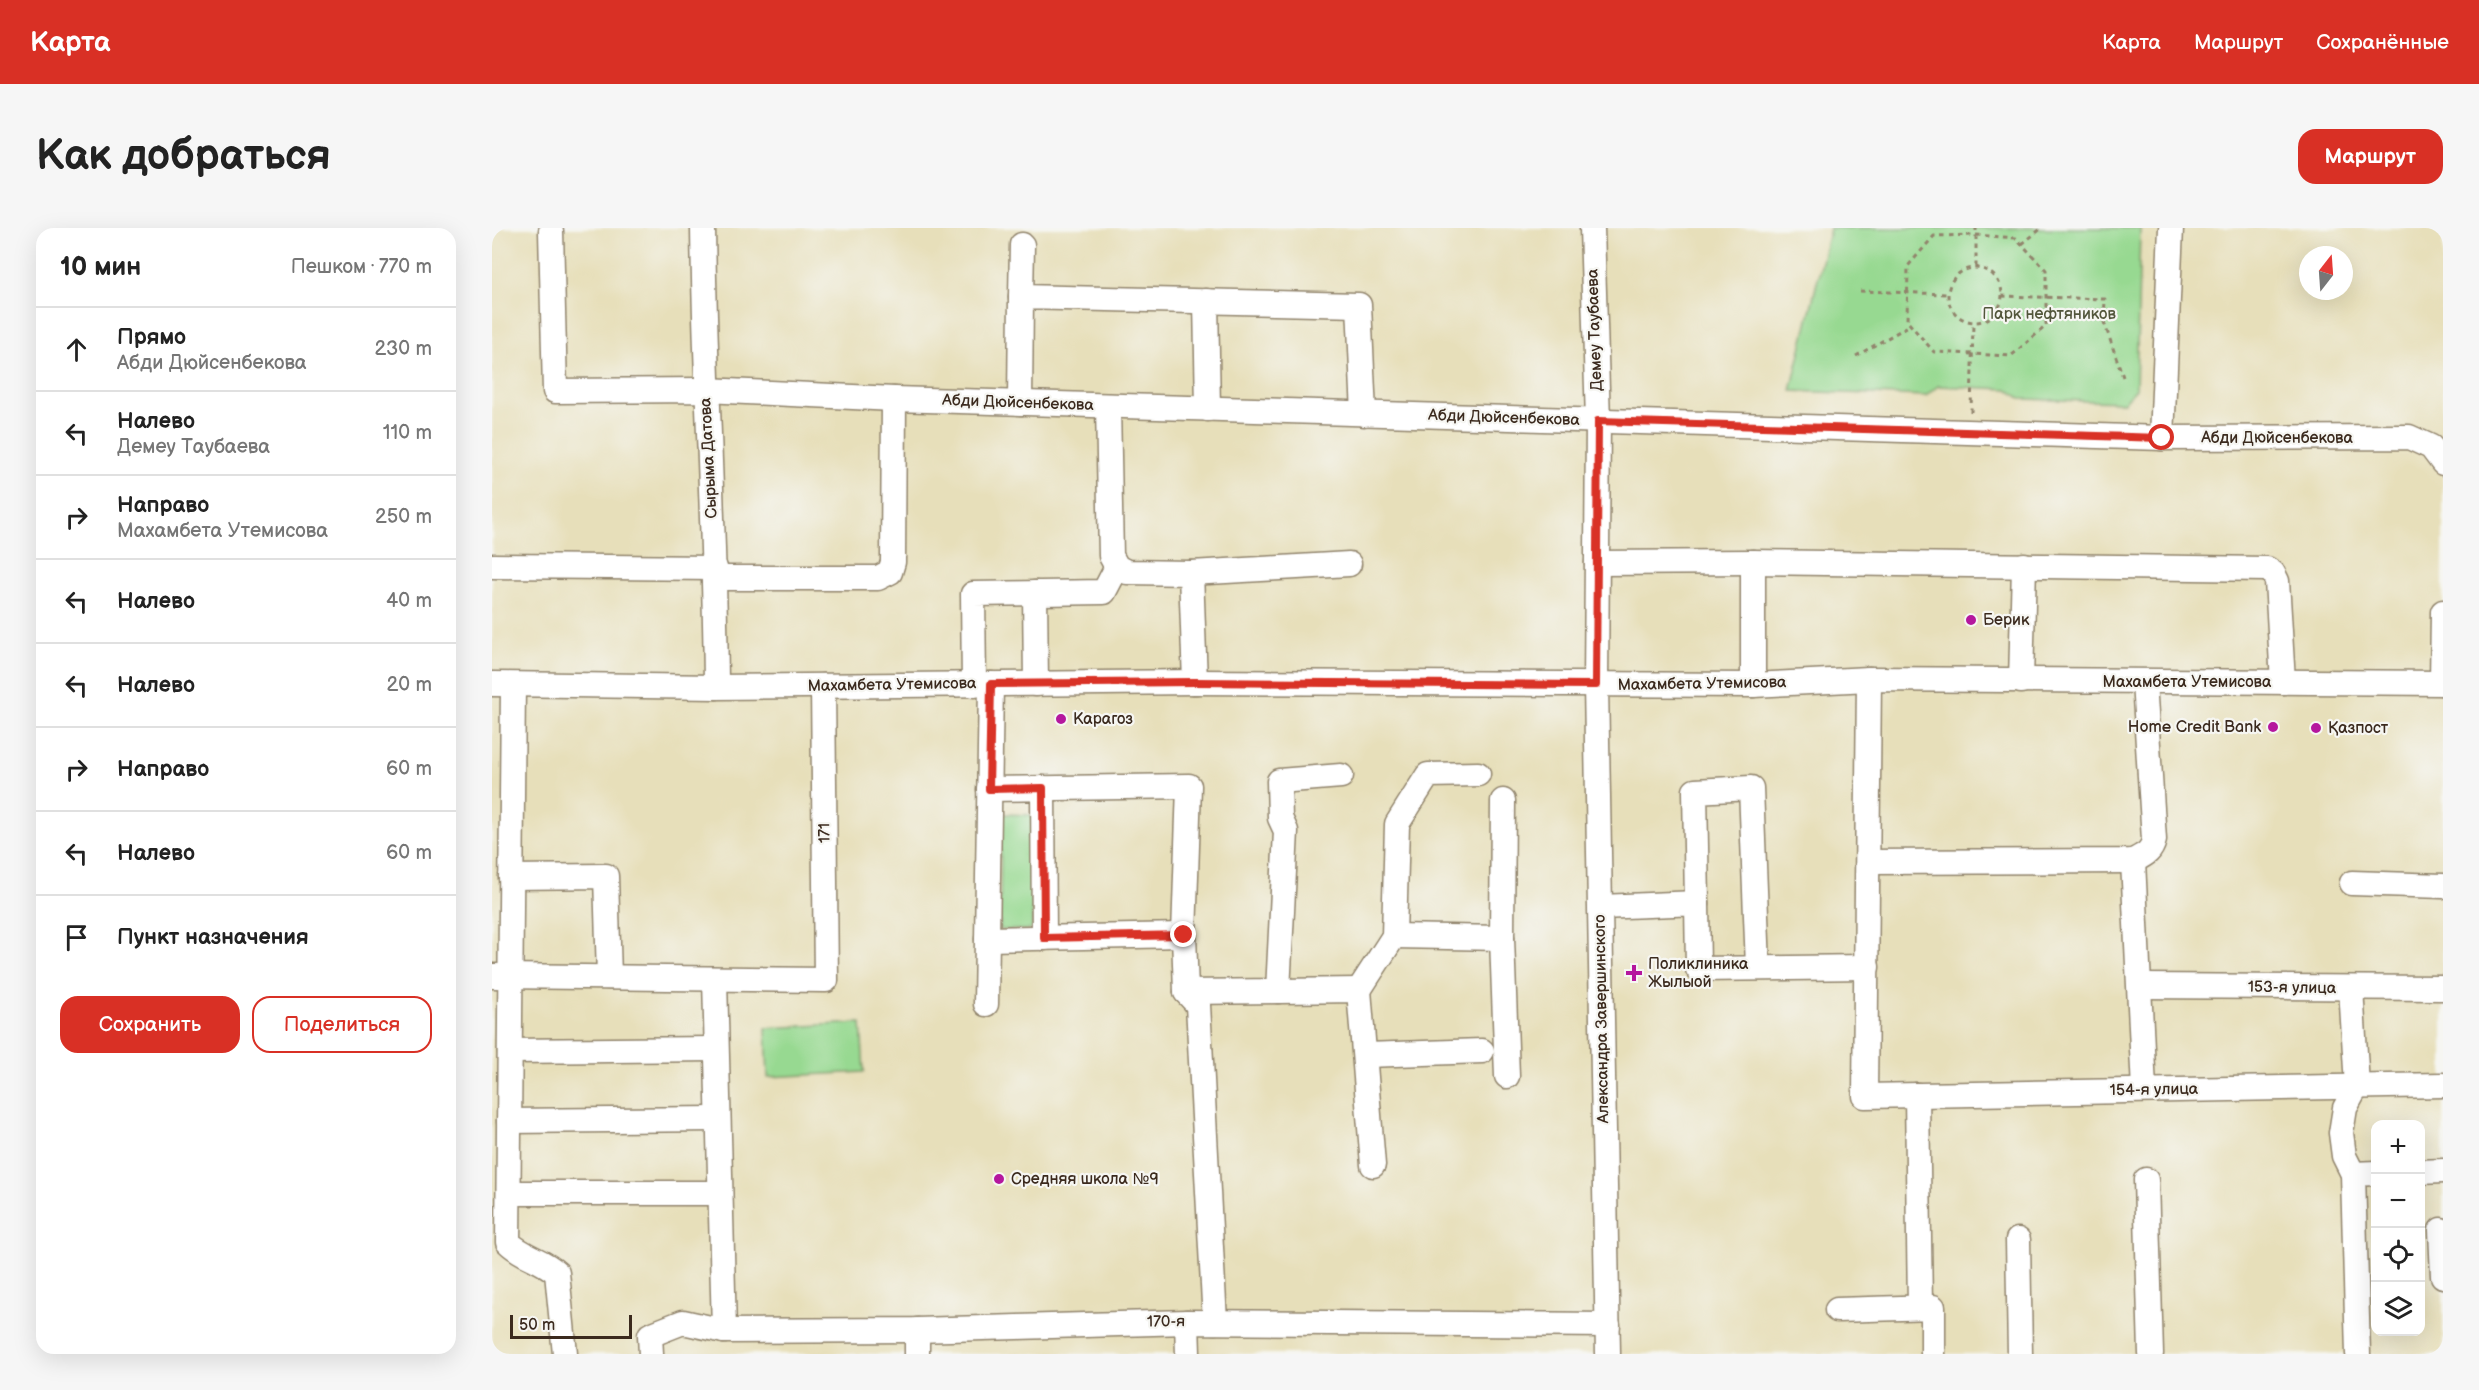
<!DOCTYPE html>
<html lang="ru">
<meta charset="utf-8">
<style>
:root{--surface:#fff;--page:#f6f6f6;--text:#222;--muted:#767676;--line:#e0e0e0;--accent:#d93025}
body{margin:0;font-family:"Balsamiq Sans",sans-serif;background:var(--page);color:var(--text)}
.controls{position:absolute;right:18px;bottom:18px;display:grid;overflow:hidden;border-radius:12px;box-shadow:0 6px 24px #0002}
.controls button{width:54px;height:54px;display:grid;place-items:center;padding:0;border:0;border-bottom:2px solid var(--line);background:var(--surface);color:var(--text);font:30px sans-serif}
.compass{position:absolute;left:1807px;top:18px;width:54px;height:54px;border-radius:50%;background:var(--surface);box-shadow:0 6px 24px #0002;rotate:17deg}
.scale{position:absolute;left:18px;bottom:15px;width:122px;box-sizing:border-box;padding-left:6px;border:3px solid #3b2a1e;border-top:0;font-size:16px;line-height:21px;white-space:nowrap;color:#3b2a1e;-webkit-text-stroke:4px #f6f6f2;paint-order:stroke}
.stop{position:absolute;width:18px;height:18px;margin:-14px;border:4px solid #d93025;border-radius:50%;background:#fff}
.stop.end{background:#d93025;border-color:#fff;box-shadow:0 2px 6px #0008}
.list{margin:0;padding:0;list-style:none}
h2{display:flex;justify-content:space-between;align-items:center;height:78px;margin:0;padding:0 24px;font-size:26px}
h2 small{font-size:20px;font-weight:400;color:var(--muted)}
.list li{display:grid;grid-template-columns:39px 1fr auto;gap:18px;align-items:center;box-sizing:border-box;height:84px;padding:0 24px;border-top:2px solid var(--line)}
.list b{display:block;font-size:22px;white-space:nowrap}
.list p{margin:0;font-size:20px;white-space:nowrap;color:var(--muted)}
.list em{font-size:20px;font-style:normal;color:var(--muted)}
.actions{display:flex;gap:12px;padding:18px 24px}
.actions a{flex:1;padding:14px 0;border:2px solid var(--accent);border-radius:18px;text-align:center;font-size:21px;color:var(--accent)}
.actions .main{background:var(--accent);color:#fff}
.icon{flex:none;width:33px;height:33px;fill:none;stroke:currentColor;stroke-width:2;stroke-linecap:round;stroke-linejoin:round}
.map{position:relative;flex:none;width:1951px;height:1126px;overflow:hidden;border-radius:18px}
header{display:flex;align-items:center;gap:36px;box-sizing:border-box;height:84px;padding:0 30px;background:var(--accent);color:#fff}
header strong{font-size:28px}
nav{display:flex;gap:33px;margin-inline-start:auto;font-size:21px}
.intro{display:flex;align-items:center;justify-content:space-between;box-sizing:border-box;height:144px;padding:0 36px}
h1{margin:0;font-size:42px}
.button{padding:15px 27px;border-radius:18px;background:var(--accent);color:#fff;font-size:21px;font-weight:700}
main{display:flex;gap:36px;padding:0 36px}
aside{flex:1;background:var(--surface);border-radius:18px;box-shadow:0 6px 24px #0002}
.map>svg:first-child{display:block}
.green{fill:#97d991;stroke:#698258;stroke-width:1.5}
.lines{fill:none;stroke-linecap:round;stroke-linejoin:round}
.minor-casing{stroke:#91846c;stroke-width:27}
.path{stroke:#91846c;stroke-width:3;stroke-dasharray:4.5 4.5;stroke-linecap:butt}
.minor{stroke:#fff;stroke-width:24}
.route{stroke:#d93025;stroke-width:8}
.poi-dot{fill:#b5179e;stroke:#f6f6f2;stroke-width:2}
.labels{text-anchor:middle;dominant-baseline:central;stroke-width:4.5;stroke-linejoin:round;paint-order:stroke}
.park-label{font-size:16px;fill:#52563b;stroke:#f6f6f2}
.street-label{font-size:16px;fill:#3b2a1e;stroke:#f6f6f2}
.poi-label{font-size:16px;fill:#3b2a1e;stroke:#f6f6f2;text-anchor:start}
</style>
<header>
<strong>Карта</strong>
<nav><a>Карта</a><a>Маршрут</a><a>Сохранённые</a></nav>
</header>
<div class="intro"><h1>Как добраться</h1><a class="button">Маршрут</a></div>
<main>
<aside>
<h2>10 мин<small>Пешком · 770 m</small></h2>
<ul class="list">
<li><svg class="icon" aria-label="ahead" viewBox="0 0 24 24"><path d="M12 20V5M6 11l6-6 6 6"/></svg><div><b>Прямо</b><p>Абди Дюйсенбекова</p></div><em>230 m</em></li>
<li><svg class="icon" aria-label="left" viewBox="0 0 24 24"><path d="M17 20v-9H6M10 6l-5 5 5 5"/></svg><div><b>Налево</b><p>Демеу Таубаева</p></div><em>110 m</em></li>
<li><svg class="icon" aria-label="right" viewBox="0 0 24 24"><path d="M7 20v-9h11M14 6l5 5-5 5"/></svg><div><b>Направо</b><p>Махамбета Утемисова</p></div><em>250 m</em></li>
<li><svg class="icon" aria-label="left" viewBox="0 0 24 24"><path d="M17 20v-9H6M10 6l-5 5 5 5"/></svg><div><b>Налево</b></div><em>40 m</em></li>
<li><svg class="icon" aria-label="left" viewBox="0 0 24 24"><path d="M17 20v-9H6M10 6l-5 5 5 5"/></svg><div><b>Налево</b></div><em>20 m</em></li>
<li><svg class="icon" aria-label="right" viewBox="0 0 24 24"><path d="M7 20v-9h11M14 6l5 5-5 5"/></svg><div><b>Направо</b></div><em>60 m</em></li>
<li><svg class="icon" aria-label="left" viewBox="0 0 24 24"><path d="M17 20v-9H6M10 6l-5 5 5 5"/></svg><div><b>Налево</b></div><em>60 m</em></li>
<li><svg class="icon" aria-label="arrive" viewBox="0 0 24 24"><path d="M6 21V4h12l-3 4 3 4H6"/></svg><div><b>Пункт назначения</b></div></li>
</ul>
<div class="actions"><a class="main">Сохранить</a><a>Поделиться</a></div>
</aside>
<div class="map">
<svg width="1951" height="1126" viewBox="0 0 1951 1126">
<rect width="100%" height="100%" fill="#f6f6f2"/>
<filter id="ink" filterUnits="userSpaceOnUse"><feTurbulence type="fractalNoise" baseFrequency=".0167" numOctaves="2"/><feDisplacementMap in="SourceGraphic" scale="12" xChannelSelector="R" yChannelSelector="G"/><feConvolveMatrix kernelMatrix="1 2 1 2 8 2 1 2 1" color-interpolation-filters="sRGB"/></filter>
<filter id="wash" filterUnits="userSpaceOnUse"><feTurbulence type="fractalNoise" baseFrequency=".008" numOctaves="4" result="noise"/><feDisplacementMap in="SourceGraphic" scale="24" xChannelSelector="R" yChannelSelector="G"/><feGaussianBlur stdDeviation="1.35" result="paint"/><feColorMatrix in="noise" values="0 0 0 0 0 0 0 0 0 0 0 0 0 0 0 0 0 1.4 0 .05"/><feComposite in="paint" operator="in"/></filter>
<g filter="url(#wash)">
<rect width="100%" height="100%" fill="#e7dfba"/>
<g class="green">
<polygon points="1338,0 1648,0 1644,161 1632,174 1529,171 1516,161 1446,158 1434,168 1299,163"/>
<polygon points="509,586 541,587 540,702 508,702"/>
<polygon points="369,795 372,844 276,849 274,800"/>
</g>
</g>
<g filter="url(#ink)">
<g class="lines">
<defs>
<g id="minor">
<path d="M211,0C213,153 223,306 224,459"/>
<polyline points="1100,0 1106,193 1104,457 1116,1126"/>
<polyline points="59,3 63,163 214,162 402,171 1670,210 1917,209 1939,219 1951,235"/>
<polyline points="529,69 530,17"/>
<polyline points="714,73 716,181"/>
<polyline points="528,175 529,69 867,77 872,186"/>
<polyline points="616,178 619,328 625,339 635,344 699,345 857,336"/>
<polyline points="1670,210 1679,0"/>
<polyline points="1261,334 1261,457"/>
<polyline points="1105,335 1261,334 1775,341 1781,345 1785,353 1791,454"/>
<polyline points="0,338 223,340"/>
<polyline points="699,345 703,454"/>
<polyline points="223,350 386,350 398,344 401,334 402,171"/>
<polyline points="543,365 544,456"/>
<polyline points="1377,451 1373,868 1951,857"/>
<polyline points="1529,453 1532,337"/>
<polyline points="1950,455 1951,384"/>
<polyline points="0,456 224,459 703,454 1261,457 1377,451 1951,455"/>
<path d="M21,457L16,1014C31,1029 50,1031 65,1045L73,1126"/>
<polyline points="482,457 481,366 612,364 625,339"/>
<polyline points="551,560 552,710"/>
<polyline points="497,561 697,558 692,707 694,764 786,763 794,603 788,590 787,553 849,548"/>
<polyline points="1011,573 1010,710 1015,848"/>
<polyline points="1641,633 1652,862"/>
<path d="M1376,634L1641,633C1652,627 1659,625 1662,612L1652,454"/>
<polyline points="19,649 114,648 117,749"/>
<polyline points="1860,655 1951,658"/>
<polyline points="1205,675 1203,563 1259,560 1266,739"/>
<polyline points="1109,679 1205,675 1206,741 1375,739"/>
<polyline points="902,708 1010,710"/>
<polyline points="495,711 692,707"/>
<polyline points="0,748 334,752 331,458"/>
<polyline points="223,751 232,1103"/>
<polyline points="1649,758 1951,760"/>
<polyline points="1859,760 1865,858 1853,880 1849,905 1852,928 1861,946 1866,1126"/>
<polyline points="867,762 902,708 905,596 936,547 986,546"/>
<polyline points="786,763 867,762 881,937"/>
<polyline points="694,764 706,777 723,1094"/>
<polyline points="494,776 499,456"/>
<polyline points="18,823 223,821"/>
<polyline points="874,827 990,823"/>
<polyline points="1425,867 1428,1079"/>
<polyline points="17,893 224,891"/>
<polyline points="1928,944 1951,943"/>
<polyline points="1861,946 1884,945"/>
<polyline points="1654,952 1659,1126"/>
<polyline points="17,965 227,965"/>
<polyline points="1949,1002 1951,1048"/>
<polyline points="1526,1012 1528,1126"/>
<polyline points="1345,1082 1441,1079 1441,1126"/>
<polyline points="695,1094 696,1126"/>
<polyline points="425,1102 425,1126"/>
<polyline points="159,1126 158,1107 191,1094 232,1103 425,1102 695,1094 1116,1097"/>
</g>
</defs>
<use href="#minor" class="minor-casing"/>
<g class="path">
<polygon points="1484,7 1524,10 1554,42 1554,98 1519,128 1442,124 1415,93 1416,38 1442,8"/>
<polyline points="1530,16 1550,0"/>
<polyline points="1484,39 1484,0"/>
<circle cx="1483" cy="67" r="27"/>
<polyline points="1368,63 1455,66"/>
<polyline points="1510,68 1613,71 1612,94 1631,149"/>
<polyline points="1364,128 1418,97"/>
<polyline points="1479,184 1481,95"/>
</g>
<use href="#minor" class="minor"/>
</g>
</g>
<g class="lines" filter="url(#ink)">
<polyline class="route" points="692,707 552,710 551,560 497,561 499,456 703,454 1104,457 1106,193 1670,210"/>
</g>
<g class="poi-dot">
<circle cx="1479" cy="392" r="6"/>
<circle cx="569" cy="491" r="6"/>
<circle cx="1781" cy="499" r="6"/>
<circle cx="1824" cy="500" r="6"/>
<path d="M1139 736h6v6h6v6h-6v6h-6v-6h-6v-6h6z"/>
<circle cx="507" cy="951" r="6"/>
</g>
<g class="labels">
<g class="park-label">
<text x="1557" y="86">Парк нефтяников</text>
</g>
<g class="street-label">
<text transform="translate(1103 102) rotate(-92)">Демеу Таубаева</text>
<text transform="translate(526 175) rotate(2)">Абди Дюйсенбекова</text>
<text transform="translate(1012 190) rotate(2)">Абди Дюйсенбекова</text>
<text x="1785" y="210">Абди Дюйсенбекова</text>
<text transform="translate(217 230) rotate(-93)">Сырыма Датова</text>
<text x="1695" y="454">Махамбета Утемисова</text>
<text transform="translate(1210 456) rotate(-1)">Махамбета Утемисова</text>
<text transform="translate(400 457) rotate(-1)">Махамбета Утемисова</text>
<text transform="translate(333 605) rotate(-91)">171</text>
<text transform="translate(1800 760) rotate(1)">153-я улица</text>
<text transform="translate(1110 791) rotate(-91)">Александра Завершинского</text>
<text transform="translate(1662 862) rotate(-1)">154-я улица</text>
<text transform="translate(674 1094) rotate(-1)">170-я</text>
</g>
<g class="poi-label">
<text x="1491" y="392">Берик</text>
<text x="581" y="491">Карагоз</text>
<text x="1769" y="499" text-anchor="end">Home Credit Bank</text>
<text x="1836" y="500">Қазпост</text>
<text x="1156" y="736">Поликлиника<tspan x="1156" dy="18">Жылыой</tspan></text>
<text x="519" y="951">Средняя школа №9</text>
</g>
</g>
</svg>
<div class="controls">
<button>+</button>
<button>−</button>
<button><svg class="icon" aria-label="locate" viewBox="0 0 24 24"><circle cx="12" cy="12" r="6"/><path d="M12 2v4M12 18v4M2 12h4M18 12h4"/></svg></button>
<button><svg class="icon" aria-label="layers" viewBox="0 0 24 24"><path d="M12 4l9 5-9 5-9-5zM3 14l9 5 9-5"/></svg></button>
</div>
<svg class="compass" viewBox="-18 -18 36 36"><path d="M0-13l5 13h-10z" fill="#e53935"/><path d="M0 13l5-13h-10z" fill="#767676"/></svg>
<div class="scale">50 m</div>
<div class="stop" style="left:1670px;top:210px"></div>
<div class="stop end" style="left:692px;top:707px"></div>
</div>
</main>
